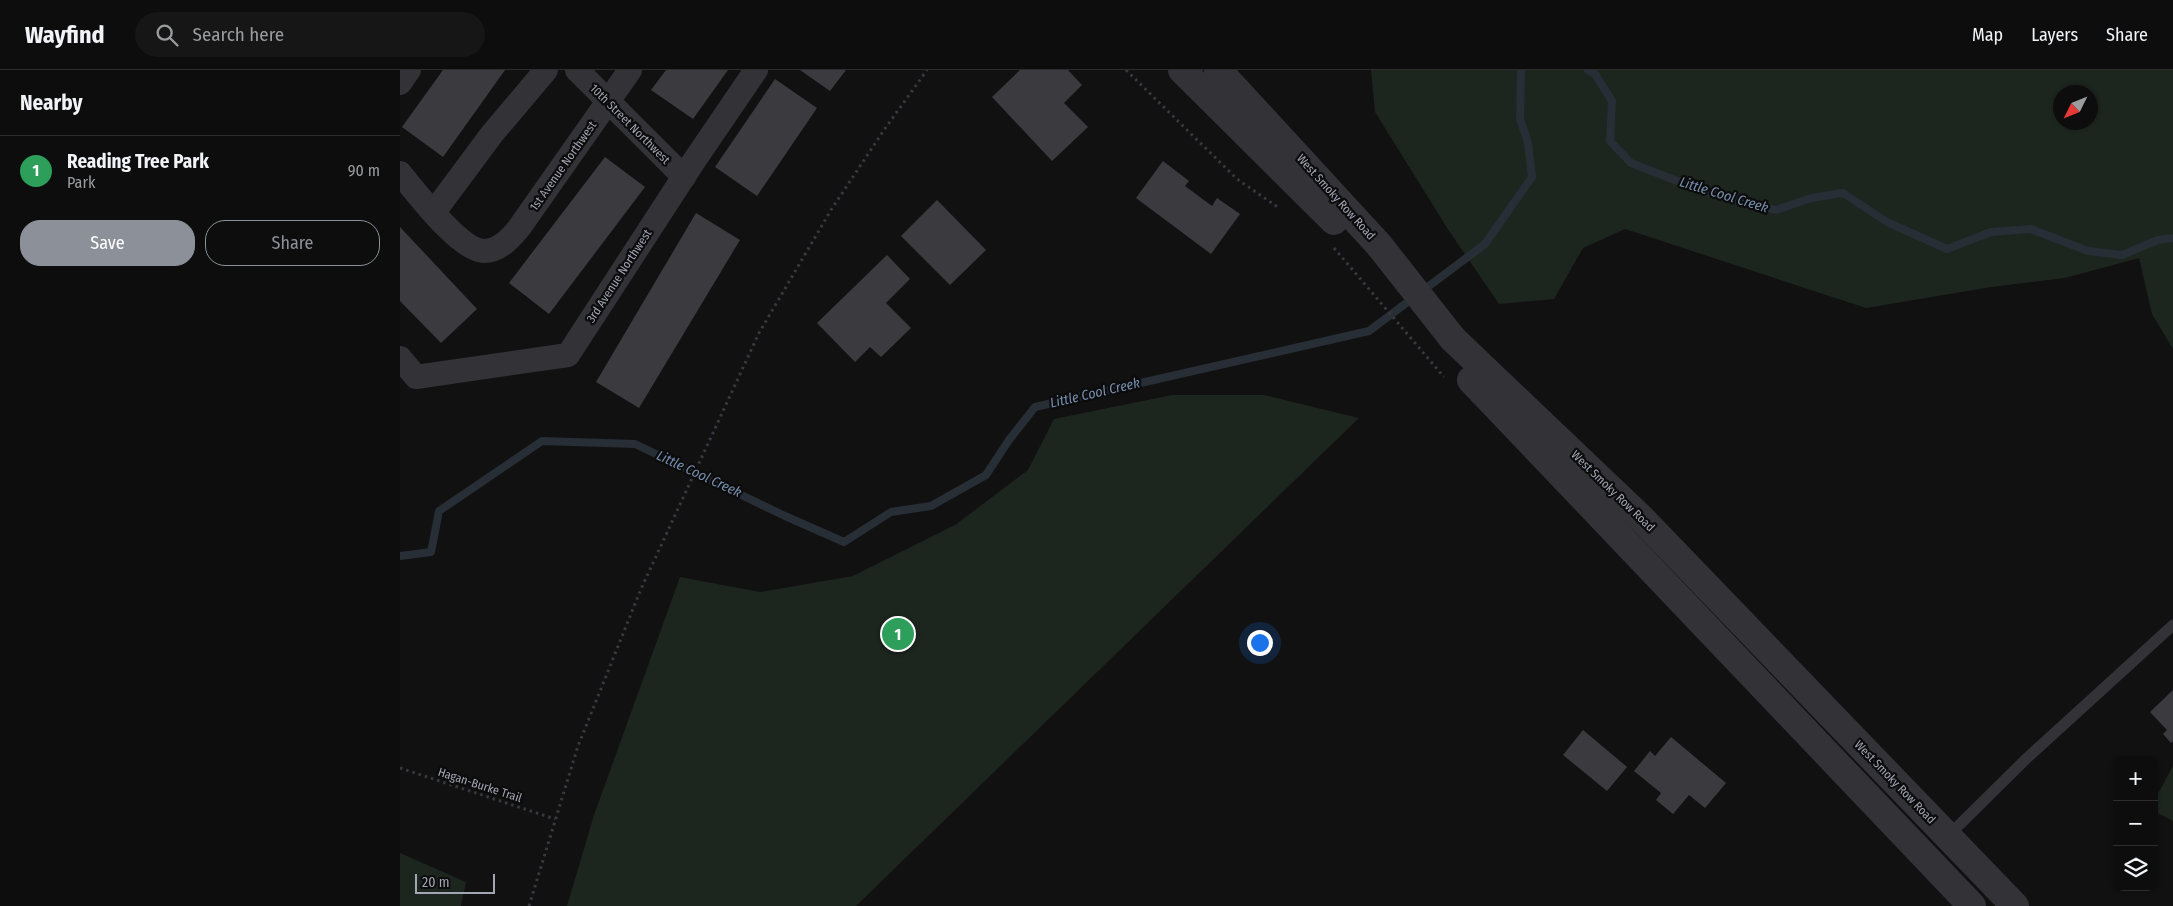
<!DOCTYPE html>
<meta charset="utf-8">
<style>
:root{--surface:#0d0d0e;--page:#161617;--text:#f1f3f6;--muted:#9a9c9e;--line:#2d2d2e;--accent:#8c9099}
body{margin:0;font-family:"Fira Sans Condensed",sans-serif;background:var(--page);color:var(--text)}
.controls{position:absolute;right:15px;bottom:15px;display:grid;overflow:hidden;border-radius:10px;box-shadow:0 1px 4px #0004}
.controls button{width:45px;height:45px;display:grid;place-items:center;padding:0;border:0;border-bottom:1px solid var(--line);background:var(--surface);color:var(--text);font:25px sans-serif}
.compass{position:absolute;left:1653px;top:15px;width:45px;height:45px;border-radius:50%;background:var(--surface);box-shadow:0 1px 4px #0004;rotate:227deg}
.scale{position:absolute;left:15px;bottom:12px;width:80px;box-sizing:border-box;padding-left:5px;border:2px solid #a2a5b3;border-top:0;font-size:14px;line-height:18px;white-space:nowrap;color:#a2a5b3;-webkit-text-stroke:4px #0c0c0d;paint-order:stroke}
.you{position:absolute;left:859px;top:572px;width:18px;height:18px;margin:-12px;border:4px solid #fff;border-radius:50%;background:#1a73e8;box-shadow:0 0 0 8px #1a73e833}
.badge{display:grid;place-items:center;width:32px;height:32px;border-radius:50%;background:var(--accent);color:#fff;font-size:16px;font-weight:700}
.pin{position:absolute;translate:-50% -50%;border:2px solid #fff;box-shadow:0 1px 5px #0006}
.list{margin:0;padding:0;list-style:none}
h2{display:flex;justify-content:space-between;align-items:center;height:65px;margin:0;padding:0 20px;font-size:21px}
h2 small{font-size:16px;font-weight:400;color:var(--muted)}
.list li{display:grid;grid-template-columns:32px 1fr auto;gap:15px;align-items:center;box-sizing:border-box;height:70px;padding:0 20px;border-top:1px solid var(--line)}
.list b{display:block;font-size:19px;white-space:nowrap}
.list p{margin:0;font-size:16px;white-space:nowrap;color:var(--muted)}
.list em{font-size:16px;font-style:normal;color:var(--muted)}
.actions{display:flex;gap:10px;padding:15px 20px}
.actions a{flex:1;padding:11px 0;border:1px solid var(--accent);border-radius:20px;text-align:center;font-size:18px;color:var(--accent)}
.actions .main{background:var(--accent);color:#fff}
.icon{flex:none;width:28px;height:28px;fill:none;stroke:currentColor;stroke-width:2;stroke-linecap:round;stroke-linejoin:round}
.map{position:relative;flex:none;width:1773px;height:836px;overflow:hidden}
header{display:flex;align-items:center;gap:30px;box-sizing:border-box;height:70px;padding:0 25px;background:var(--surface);border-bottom:1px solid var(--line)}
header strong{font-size:24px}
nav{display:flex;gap:28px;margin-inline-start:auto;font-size:18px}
.search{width:350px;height:45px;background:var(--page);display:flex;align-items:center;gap:12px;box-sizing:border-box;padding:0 18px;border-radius:28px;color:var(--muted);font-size:19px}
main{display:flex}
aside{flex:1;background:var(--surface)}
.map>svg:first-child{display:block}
.green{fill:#1d251f;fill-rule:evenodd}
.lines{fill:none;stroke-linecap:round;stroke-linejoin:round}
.stream{stroke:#272e36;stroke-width:8}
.building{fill:#3b3b3f}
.path{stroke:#38393e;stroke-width:3;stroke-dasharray:2.5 4;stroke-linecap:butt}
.service{stroke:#323237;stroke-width:11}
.minor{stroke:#323237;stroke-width:24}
.tertiary{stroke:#323237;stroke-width:28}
.labels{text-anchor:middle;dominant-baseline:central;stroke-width:4.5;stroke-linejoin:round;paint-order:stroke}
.street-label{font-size:12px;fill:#a2a5b3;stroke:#0c0c0d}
.water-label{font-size:14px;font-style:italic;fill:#788faf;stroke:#0c0c0d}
</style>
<header>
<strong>Wayfind</strong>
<div class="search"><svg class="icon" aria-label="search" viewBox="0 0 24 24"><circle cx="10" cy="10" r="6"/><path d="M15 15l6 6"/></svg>Search here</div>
<nav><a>Map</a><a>Layers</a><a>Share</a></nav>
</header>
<main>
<aside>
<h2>Nearby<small></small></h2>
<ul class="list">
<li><span class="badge" style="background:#2e9e5b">1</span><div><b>Reading Tree Park</b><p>Park</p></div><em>90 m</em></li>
</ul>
<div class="actions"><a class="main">Save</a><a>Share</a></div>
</aside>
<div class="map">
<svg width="1773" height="836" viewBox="0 0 1773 836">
<rect width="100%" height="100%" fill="#111112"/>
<g class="green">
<path d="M971,0H1773V279L1752,244L1739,188L1665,208L1591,217L1466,238L1225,159L1183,178L1154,229L1099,234L1049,161L975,42ZM1690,22V52H1660V22Z"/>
<polygon points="772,325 864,325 959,348 456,836 167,836 194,745 280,507 360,522 453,506 555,455 628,400 654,349"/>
<polygon points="1773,696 1773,751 1754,741 1754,731"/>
<polygon points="0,783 66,812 61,836 0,836"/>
</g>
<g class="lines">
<g class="stream">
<polyline points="1188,0 1195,4 1212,31 1210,71 1231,93 1303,121 1376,140 1411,128 1443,123 1487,152 1547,179 1591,162 1631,159 1688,181 1722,185 1758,170 1773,168"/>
<polyline points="0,486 31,482 39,441 142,371 235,374 385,446 444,472 491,442 531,436 586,405 609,370 635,337 969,261 1085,174 1132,107 1128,73 1120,49 1121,0"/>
</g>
</g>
<g class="building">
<polygon points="43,0 105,0 43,87 2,57"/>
<polygon points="266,0 328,0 293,49 251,20"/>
<polygon points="400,0 446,0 430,21"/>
<polygon points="620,0 668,0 682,15 664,33 688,57 652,91 592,27"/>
<polygon points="375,9 417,38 357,126 315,97"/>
<polygon points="205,87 245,117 149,244 109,213"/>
<polygon points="763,91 789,111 785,116 812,136 817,128 840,144 811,184 736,128"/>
<polygon points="537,130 586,180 550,215 501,166"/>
<polygon points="296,143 340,170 239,338 196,312"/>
<polygon points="0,157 77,239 41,273 0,231"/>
<polygon points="487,185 510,209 486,233 511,258 481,287 470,277 455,292 417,253"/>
<polygon points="1773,620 1773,671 1771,673 1763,664 1767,660 1750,642"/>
<polygon points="1183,660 1227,697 1207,721 1163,685"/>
<polygon points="1271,667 1326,713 1305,738 1289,725 1273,744 1256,730 1261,723 1234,701 1250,681 1255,686"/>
</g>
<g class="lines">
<g class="path">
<polyline points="726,0 837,109 879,138"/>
<polyline points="934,178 1044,307"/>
<polyline points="0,698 155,749"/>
<polyline points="129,836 178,676 241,519 359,263 431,140 484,60 527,0"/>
</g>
<polyline class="service" points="1547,767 1627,688 1773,555"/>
<g class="minor">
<polyline points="177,0 284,107"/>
<polyline points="0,13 9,0"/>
<path d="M0,103C17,123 59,180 84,181C99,181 110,169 119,158L230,0"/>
<polyline points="34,142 92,64 146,0"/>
<polyline points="0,288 16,307 168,285 294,91 356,0"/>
</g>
<g class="tertiary">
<polyline points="782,0 934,151"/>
<polyline points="818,0 979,175 1053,269 1242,449 1615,836"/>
<polyline points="1071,310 1572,836"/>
</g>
</g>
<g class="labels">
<g class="street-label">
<text transform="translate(230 54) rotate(45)">10th Street Northwest</text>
<text transform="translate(163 96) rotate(-55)">1st Avenue Northwest</text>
<text transform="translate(936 127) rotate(48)">West Smoky Row Road</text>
<text transform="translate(219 206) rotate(-57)">3rd Avenue Northwest</text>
<text transform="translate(1213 421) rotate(44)">West Smoky Row Road</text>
<text transform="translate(1495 712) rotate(46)">West Smoky Row Road</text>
<text transform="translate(80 715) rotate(18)">Hagan-Burke Trail</text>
</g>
<g class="water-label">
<text transform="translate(1324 125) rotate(17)">Little Cool Creek</text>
<text transform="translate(695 323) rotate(-13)">Little Cool Creek</text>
<text transform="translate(299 404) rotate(25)">Little Cool Creek</text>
</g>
</g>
</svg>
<div class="controls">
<button>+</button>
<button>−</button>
<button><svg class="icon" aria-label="layers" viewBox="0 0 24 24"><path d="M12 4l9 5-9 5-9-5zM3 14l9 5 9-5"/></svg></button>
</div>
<svg class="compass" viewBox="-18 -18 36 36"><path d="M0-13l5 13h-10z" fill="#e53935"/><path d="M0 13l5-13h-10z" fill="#9a9c9e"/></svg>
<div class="scale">20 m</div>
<div class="you"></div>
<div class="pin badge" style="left:498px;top:564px;background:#2e9e5b">1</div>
</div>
</main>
